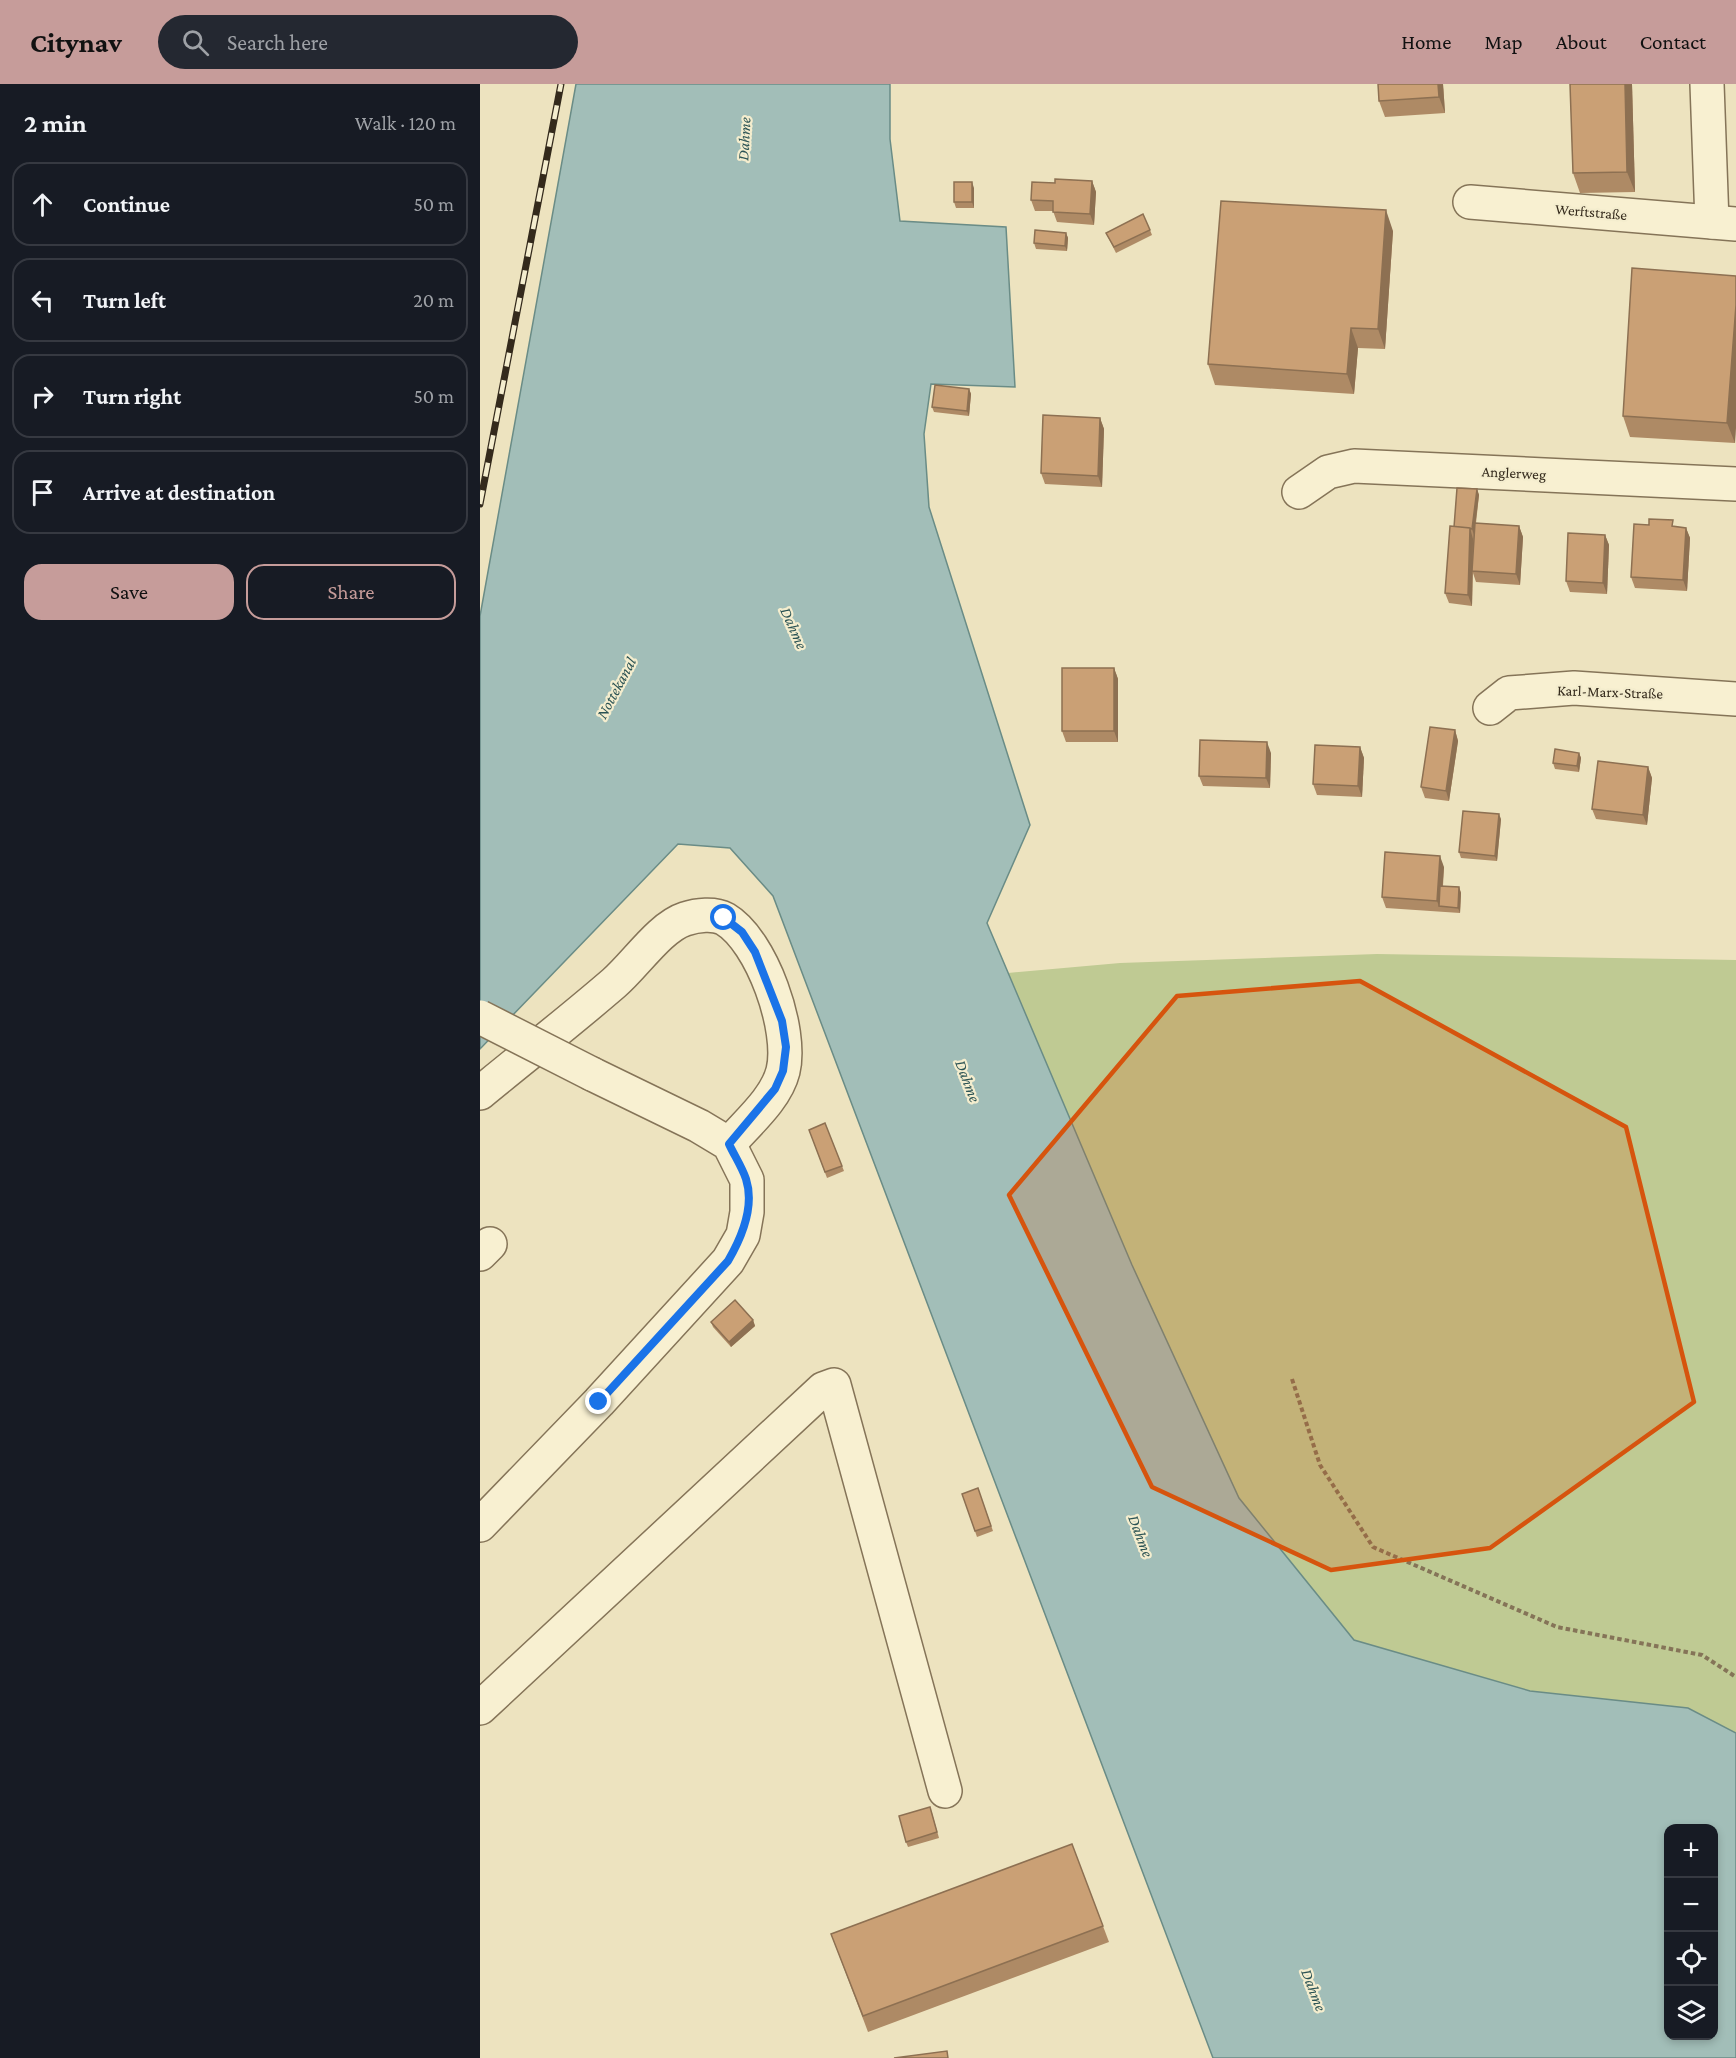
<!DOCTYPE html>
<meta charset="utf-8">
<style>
:root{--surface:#171b24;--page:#242831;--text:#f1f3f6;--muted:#9ea1a6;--line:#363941;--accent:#c69c9a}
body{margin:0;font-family:"Crimson Pro",serif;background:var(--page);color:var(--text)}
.controls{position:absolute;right:18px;bottom:18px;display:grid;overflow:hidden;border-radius:12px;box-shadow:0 3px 9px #0003}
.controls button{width:54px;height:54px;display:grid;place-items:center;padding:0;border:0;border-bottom:2px solid var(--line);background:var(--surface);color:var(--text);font:30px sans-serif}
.stop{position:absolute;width:18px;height:18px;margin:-14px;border:4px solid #1a73e8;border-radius:50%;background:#fff}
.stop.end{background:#1a73e8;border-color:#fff;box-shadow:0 2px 6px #0008}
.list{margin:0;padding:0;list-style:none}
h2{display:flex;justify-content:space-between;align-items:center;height:78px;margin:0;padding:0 24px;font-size:26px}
h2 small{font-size:20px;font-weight:400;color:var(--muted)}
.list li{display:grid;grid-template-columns:39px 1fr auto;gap:18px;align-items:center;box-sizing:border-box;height:84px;margin:0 12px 12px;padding:0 12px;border:2px solid var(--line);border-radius:18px}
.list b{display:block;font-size:22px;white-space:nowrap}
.list em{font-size:20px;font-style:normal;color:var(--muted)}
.actions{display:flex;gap:12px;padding:18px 24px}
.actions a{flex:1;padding:14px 0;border:2px solid var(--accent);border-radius:18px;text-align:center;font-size:21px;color:var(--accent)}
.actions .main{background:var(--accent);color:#111}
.icon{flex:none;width:33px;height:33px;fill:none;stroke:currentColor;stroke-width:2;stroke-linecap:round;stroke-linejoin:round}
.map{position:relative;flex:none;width:1256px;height:1974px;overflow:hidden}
header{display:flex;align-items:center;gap:36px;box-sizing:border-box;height:84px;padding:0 30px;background:var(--accent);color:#111}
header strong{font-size:28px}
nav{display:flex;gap:33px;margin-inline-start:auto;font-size:21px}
.search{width:420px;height:54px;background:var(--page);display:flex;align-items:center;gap:15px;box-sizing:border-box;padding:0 21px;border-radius:33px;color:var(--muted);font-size:22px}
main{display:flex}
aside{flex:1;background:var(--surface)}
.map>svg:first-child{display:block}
.green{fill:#bfca93}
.water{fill:#a2beb8;stroke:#6a8c86;stroke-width:1.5;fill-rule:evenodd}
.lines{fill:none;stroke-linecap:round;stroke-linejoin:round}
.minor-casing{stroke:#857458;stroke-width:36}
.path{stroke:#857458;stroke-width:4;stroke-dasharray:4.5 3;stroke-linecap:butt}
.minor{stroke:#f8f0d1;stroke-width:33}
.rail-casing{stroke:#342a1c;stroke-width:7}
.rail{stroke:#f4edce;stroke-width:4.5;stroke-dasharray:14;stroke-linecap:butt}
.minor-bridge-casing{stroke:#857458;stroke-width:36;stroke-linecap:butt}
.minor-bridge{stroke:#f8f0d1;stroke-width:33}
.wall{fill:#ae8a65}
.shaded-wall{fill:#8d7052}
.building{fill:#caa075;stroke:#8d7052;stroke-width:1.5}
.route{stroke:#1a73e8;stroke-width:8}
.marked{fill:#d6540e;fill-opacity:0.2;stroke:#d6540e;stroke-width:4.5;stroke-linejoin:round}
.labels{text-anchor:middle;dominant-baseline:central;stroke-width:4.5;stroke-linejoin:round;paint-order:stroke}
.street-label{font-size:15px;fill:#342a1c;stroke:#f4edce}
.water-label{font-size:16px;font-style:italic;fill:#2b5354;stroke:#f4edce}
</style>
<header>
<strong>Citynav</strong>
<div class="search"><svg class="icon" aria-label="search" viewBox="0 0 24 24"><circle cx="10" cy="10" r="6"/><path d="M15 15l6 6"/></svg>Search here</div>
<nav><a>Home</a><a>Map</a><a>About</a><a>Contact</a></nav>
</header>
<main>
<aside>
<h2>2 min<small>Walk · 120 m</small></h2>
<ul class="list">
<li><svg class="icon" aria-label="ahead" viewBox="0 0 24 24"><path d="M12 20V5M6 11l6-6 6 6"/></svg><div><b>Continue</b></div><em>50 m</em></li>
<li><svg class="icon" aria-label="left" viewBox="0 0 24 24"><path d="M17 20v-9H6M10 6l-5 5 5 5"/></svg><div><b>Turn left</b></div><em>20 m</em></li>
<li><svg class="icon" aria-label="right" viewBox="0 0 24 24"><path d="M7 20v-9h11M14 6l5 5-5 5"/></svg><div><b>Turn right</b></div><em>50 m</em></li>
<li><svg class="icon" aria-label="arrive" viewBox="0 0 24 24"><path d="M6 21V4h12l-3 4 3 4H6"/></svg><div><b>Arrive at destination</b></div></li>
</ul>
<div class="actions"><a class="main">Save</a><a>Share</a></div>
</aside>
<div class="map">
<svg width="1256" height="1974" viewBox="0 0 1256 1974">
<rect width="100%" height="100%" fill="#ede3bf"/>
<polygon class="green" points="897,870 1256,876 1256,1649 1208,1624 1050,1607 874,1556 759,1414 652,1181 528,889 640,879"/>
<path class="water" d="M96,0H410V55L420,137L526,143L535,303L451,300L444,350L449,423L550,741L507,839L652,1181L759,1414L874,1556L1050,1607L1208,1624L1256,1649V1974H733L293,812L250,764L198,760L0,965V532ZM1188,1744H1234V1952H1188Z"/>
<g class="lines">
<defs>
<g id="minor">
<polyline points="1227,0 1232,138"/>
<polyline points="990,118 1256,140"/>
<polyline points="819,408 848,388 874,382 1256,400"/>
<polyline points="1010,624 1029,609 1094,604 1256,615"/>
<path d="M0,1009C45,972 90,937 134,899C155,881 180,843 205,835C217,831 234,829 245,835C282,857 313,946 303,987C296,1015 267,1039 249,1060"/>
<polyline points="0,1170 10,1160"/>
<polyline points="0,1441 119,1318 248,1177 263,1151 267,1128 267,1096 249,1060 219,1042 112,990"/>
<polyline points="0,1624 343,1305 354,1301 465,1707"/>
</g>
</defs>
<use href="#minor" class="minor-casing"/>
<polyline class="path" points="812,1295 840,1381 893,1463 1077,1543 1222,1571 1256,1593"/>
<use href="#minor" class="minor"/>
<defs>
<polyline id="rail" points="0,420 81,0"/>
</defs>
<use href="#rail" class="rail-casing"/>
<use href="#rail" class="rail"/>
<defs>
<polyline id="minor-bridge" points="0,933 112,990"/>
</defs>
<use href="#minor-bridge" class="minor-bridge-casing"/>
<use href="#minor-bridge" class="minor-bridge"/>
</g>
<g class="wall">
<polygon points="963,0 965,29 905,33 899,17"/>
<polygon points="1090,0 1152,0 1155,108 1100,109 1093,89"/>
<polygon points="612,97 616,108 614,141 577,138 573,127 555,127 551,116 575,99"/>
<polygon points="494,104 494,124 476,124 474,118"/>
<polygon points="670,146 672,151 636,169 626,149"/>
<polygon points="913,147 905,265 878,264 874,310 735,301 728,280"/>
<polygon points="586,149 588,154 587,167 556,165 554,159"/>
<polygon points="1256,192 1255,359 1150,353 1143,332"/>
<polygon points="489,305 491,310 489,332 454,328 452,323"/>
<polygon points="620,334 624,345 622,403 565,400 561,389"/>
<polygon points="997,405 999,411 996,439 1039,442 1043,453 1040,501 996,498 993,489 992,522 969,519 965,509 974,443"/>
<polygon points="1195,443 1206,444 1210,454 1207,507 1155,504 1151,493"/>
<polygon points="1125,451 1129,461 1127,510 1090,508 1086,497"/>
<polygon points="634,584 638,595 638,658 586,658 582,647"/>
<polygon points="975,646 978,657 969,717 945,714 941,703"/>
<polygon points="880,663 884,674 882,713 837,711 833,700"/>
<polygon points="791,669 790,704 723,702 719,692"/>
<polygon points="1099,669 1101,674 1099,688 1075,685 1073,679"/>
<polygon points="1168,683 1172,694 1167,741 1116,735 1112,725"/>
<polygon points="1021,735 1017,777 981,774 979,768"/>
<polygon points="964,783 963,802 979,803 981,809 980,829 906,824 902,813"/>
<polygon points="345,1039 364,1087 347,1094 329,1046"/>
<polygon points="273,1236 275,1242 251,1263 233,1243 231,1238"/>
<polygon points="498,1404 513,1447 497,1453 482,1410"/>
<polygon points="452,1729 459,1754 428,1763 426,1758"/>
<polygon points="592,1760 629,1858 388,1948 351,1850"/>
</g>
<g class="shaded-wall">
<polygon points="958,0 963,0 965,29 959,13"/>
<polygon points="1145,0 1152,0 1155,108 1147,88"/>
<polygon points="612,97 616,108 614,141 610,130"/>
<polygon points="492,98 494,104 494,124 492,118"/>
<polygon points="906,126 913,147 905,265 898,245"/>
<polygon points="586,149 588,154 587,167 585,162"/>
<polygon points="1256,221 1256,344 1255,359 1247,339"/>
<polygon points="871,244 878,264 874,310 867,290"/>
<polygon points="489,305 491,310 489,332 487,327"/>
<polygon points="620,334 624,345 622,403 618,392"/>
<polygon points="997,405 999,411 994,451 992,445"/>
<polygon points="1039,442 1043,453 1040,501 1036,490"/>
<polygon points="990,444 993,455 992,522 988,511"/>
<polygon points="1206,444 1210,454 1207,507 1203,496"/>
<polygon points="1125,451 1129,461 1127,510 1123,499"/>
<polygon points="634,584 638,595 638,658 634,647"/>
<polygon points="975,646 978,657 969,717 966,707"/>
<polygon points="787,658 791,669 790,704 786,694"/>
<polygon points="880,663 884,674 882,713 878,702"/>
<polygon points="1099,669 1101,674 1099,688 1097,682"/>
<polygon points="1168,683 1172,694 1167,741 1163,731"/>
<polygon points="1019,730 1021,735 1017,777 1015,772"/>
<polygon points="960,772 964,783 961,822 959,822 957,817"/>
<polygon points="979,803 981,809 980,829 978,824"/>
<polygon points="273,1236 275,1242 251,1263 249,1258"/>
</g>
<g class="building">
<polygon points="898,0 958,0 959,13 899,17"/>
<polygon points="1090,0 1145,0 1147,88 1093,89"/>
<polygon points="575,95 612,97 610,130 573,128 573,117 551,116 552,98 575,99"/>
<rect x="474" y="98" width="18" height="20"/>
<polygon points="741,117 906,126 898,245 871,244 867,290 728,280"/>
<polygon points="663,130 670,146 634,163 626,149"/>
<polygon points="555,146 586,149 585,162 554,159"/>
<polygon points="1152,184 1256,192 1256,221 1247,339 1143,332"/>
<polygon points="455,301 489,305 487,327 452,323"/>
<polygon points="563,331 620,334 618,392 561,389"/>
<polygon points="977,404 997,405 992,445 974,443"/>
<polygon points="1169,435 1193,436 1192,442 1206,444 1203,496 1151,493 1154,440 1169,441"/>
<polygon points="995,439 1039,442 1036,490 992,487"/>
<polygon points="970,442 990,444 988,511 965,509"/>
<polygon points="1088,449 1125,451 1123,499 1086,497"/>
<rect x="582" y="584" width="52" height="63"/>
<polygon points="950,643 975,646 966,707 941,703"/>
<polygon points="720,656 787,658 786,694 719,692"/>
<polygon points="835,661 880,663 878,702 833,700"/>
<polygon points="1075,665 1099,669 1097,682 1073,679"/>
<polygon points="1118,677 1168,683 1163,731 1112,725"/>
<polygon points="983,727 1019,730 1015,772 979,768"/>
<polygon points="905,768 960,772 957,817 902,813"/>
<polygon points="960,802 979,803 978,824 959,822"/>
<polygon points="345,1039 362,1082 345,1088 329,1046"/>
<polygon points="255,1216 273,1236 249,1258 231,1238"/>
<polygon points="498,1404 511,1442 495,1447 482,1410"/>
<polygon points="450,1723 457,1748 426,1758 419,1732"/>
<polygon points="592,1760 623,1842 383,1932 351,1850"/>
<polygon points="467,1967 468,1974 414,1974"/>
</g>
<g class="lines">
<path class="route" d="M119,1318L248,1177C262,1153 275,1123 266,1095C262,1083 254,1071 249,1060L295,1005L303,987L306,963L302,937L275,868L262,848L244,834"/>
</g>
<path class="marked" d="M880,897L1146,1043L1214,1318L1010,1464L851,1486L672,1403L529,1111L697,912Z"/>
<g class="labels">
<g class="street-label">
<text transform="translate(1111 128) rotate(5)">Werftstraße</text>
<text transform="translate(1034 389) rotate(3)">Anglerweg</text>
<text transform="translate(1130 608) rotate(2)">Karl-Marx-Straße</text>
</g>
<g class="water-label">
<text transform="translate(264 55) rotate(-87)">Dahme</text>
<text transform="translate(314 544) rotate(66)">Dahme</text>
<text transform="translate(136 604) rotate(-62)">Nottekanal</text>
<text transform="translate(488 997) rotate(69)">Dahme</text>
<text transform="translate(661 1452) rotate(69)">Dahme</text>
<text transform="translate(834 1906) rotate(69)">Dahme</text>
</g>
</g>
</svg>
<div class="controls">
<button>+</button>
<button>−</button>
<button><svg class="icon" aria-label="locate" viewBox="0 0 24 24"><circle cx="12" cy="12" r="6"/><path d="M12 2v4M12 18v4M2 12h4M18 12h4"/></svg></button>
<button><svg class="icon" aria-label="layers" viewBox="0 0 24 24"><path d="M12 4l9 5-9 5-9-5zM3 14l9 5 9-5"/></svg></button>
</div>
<div class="stop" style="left:244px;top:834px"></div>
<div class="stop end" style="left:119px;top:1318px"></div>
</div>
</main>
